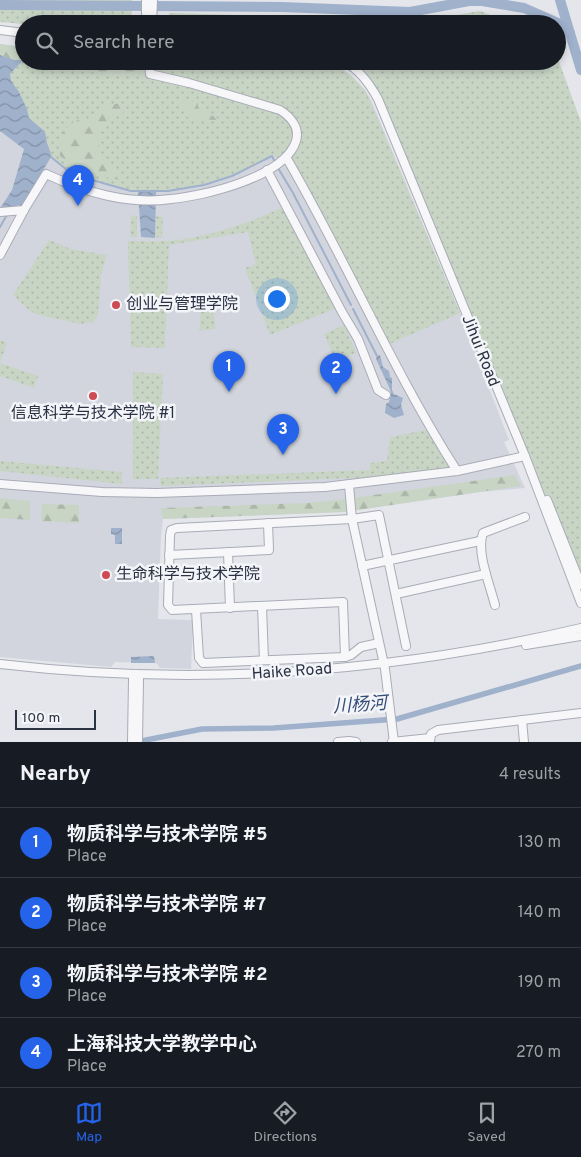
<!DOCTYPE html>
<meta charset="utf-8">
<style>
:root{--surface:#171b24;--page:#20242c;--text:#f1f3f6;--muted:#9ea1a6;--line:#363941;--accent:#2563eb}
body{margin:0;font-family:Overpass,"Noto Sans SC",sans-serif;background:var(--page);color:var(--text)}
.scale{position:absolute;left:15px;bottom:12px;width:81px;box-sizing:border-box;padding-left:5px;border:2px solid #2b3244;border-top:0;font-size:14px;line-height:18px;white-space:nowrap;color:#2b3244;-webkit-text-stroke:4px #f4f5f9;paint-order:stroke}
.you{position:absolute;left:276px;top:298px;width:18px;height:18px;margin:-12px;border:4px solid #fff;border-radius:50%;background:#1a73e8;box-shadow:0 0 0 8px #1a73e833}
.badge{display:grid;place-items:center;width:32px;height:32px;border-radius:50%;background:var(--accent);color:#fff;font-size:16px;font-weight:700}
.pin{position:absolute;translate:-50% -41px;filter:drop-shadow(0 1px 2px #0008)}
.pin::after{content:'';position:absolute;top:26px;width:18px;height:15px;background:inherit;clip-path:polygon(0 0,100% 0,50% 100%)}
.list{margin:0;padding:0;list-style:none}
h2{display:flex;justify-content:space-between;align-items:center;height:65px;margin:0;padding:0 20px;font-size:21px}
h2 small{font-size:16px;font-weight:400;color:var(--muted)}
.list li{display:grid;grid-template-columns:32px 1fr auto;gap:15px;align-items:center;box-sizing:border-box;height:70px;padding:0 20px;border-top:1px solid var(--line)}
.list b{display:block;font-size:19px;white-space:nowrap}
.list p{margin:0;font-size:16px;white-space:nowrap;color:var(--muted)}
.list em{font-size:16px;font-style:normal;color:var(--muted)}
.icon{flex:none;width:28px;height:28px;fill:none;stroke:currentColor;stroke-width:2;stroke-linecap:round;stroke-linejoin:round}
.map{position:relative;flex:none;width:581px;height:742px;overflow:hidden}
.search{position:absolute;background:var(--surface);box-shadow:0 2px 8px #0003;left:15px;right:15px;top:15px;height:55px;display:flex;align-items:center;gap:12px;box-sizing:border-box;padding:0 18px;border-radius:28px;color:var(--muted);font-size:19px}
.sheet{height:345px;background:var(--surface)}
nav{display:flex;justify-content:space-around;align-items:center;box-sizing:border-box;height:70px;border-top:1px solid var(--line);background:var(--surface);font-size:14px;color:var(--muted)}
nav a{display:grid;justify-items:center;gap:2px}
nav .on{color:var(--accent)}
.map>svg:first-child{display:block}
.built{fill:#d2d5dd}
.grass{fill:url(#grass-dots)}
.forest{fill:url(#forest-firs)}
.water{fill:url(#water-waves)}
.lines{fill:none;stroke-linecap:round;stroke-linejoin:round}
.stream{stroke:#9fb1cb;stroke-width:2}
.canal{stroke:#9fb1cb;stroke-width:5.5}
.river{stroke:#9fb1cb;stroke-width:10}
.minor-casing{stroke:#a9acb6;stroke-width:10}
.minor{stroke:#f7f7fa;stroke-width:8}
.poi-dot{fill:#ce4b53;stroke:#f4f5f9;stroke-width:2}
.labels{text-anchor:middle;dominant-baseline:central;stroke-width:5;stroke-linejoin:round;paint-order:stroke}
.poi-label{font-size:16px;fill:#2b3244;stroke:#f4f5f9;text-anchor:start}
.street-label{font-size:16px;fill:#2b3244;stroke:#f4f5f9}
.water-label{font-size:18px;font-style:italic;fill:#354d78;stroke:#f4f5f9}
</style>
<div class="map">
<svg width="581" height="742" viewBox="0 0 581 742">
<defs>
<pattern id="grass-dots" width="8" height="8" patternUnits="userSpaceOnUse" patternTransform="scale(1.25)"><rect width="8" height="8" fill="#c8d5c5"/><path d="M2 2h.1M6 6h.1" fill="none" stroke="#acb7aa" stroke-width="1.8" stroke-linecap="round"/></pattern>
<pattern id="forest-firs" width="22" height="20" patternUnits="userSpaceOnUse" patternTransform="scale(1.25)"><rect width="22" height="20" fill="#c8d5c5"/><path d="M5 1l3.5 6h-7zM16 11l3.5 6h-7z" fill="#acb7aa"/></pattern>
<pattern id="water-waves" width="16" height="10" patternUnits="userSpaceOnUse" patternTransform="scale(1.25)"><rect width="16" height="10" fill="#9fb1cb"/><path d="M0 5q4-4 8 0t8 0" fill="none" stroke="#8291a6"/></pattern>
</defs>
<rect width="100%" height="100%" fill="#e4e6eb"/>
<polygon class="built" points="0,44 24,47 24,61 320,61 337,66 348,73 358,82 371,100 460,313 509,440 504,442 525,488 480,492 344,512 163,519 161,535 158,619 193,620 191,669 160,668 157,664 155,663 115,662 111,667 0,657"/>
<g class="grass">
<polygon points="0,0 132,0 131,24 24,24 0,22"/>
<polygon points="480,11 514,24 169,24 169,13 408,20 451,16"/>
<polygon points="557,56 581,122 581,575 540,483 419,187 358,61 557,61"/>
<path d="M23,60L24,61H31L70,70L124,75L149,61H303L330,64L351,75L366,91L460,313L385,346L286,157L281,162L274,155C267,160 258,163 250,167C198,192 139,200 84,177C59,167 48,160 44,132L29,118L19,92L11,81L10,74Z"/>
<path d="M286,206L339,307L270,335L245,268L256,264L248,232L169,245L165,348L131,347L128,241C141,241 154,242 167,241C205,239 251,222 286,206Z"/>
<polygon points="131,215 137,216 137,237 130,237"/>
<polygon points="156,216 163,217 162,238 155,237"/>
<polygon points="49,240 71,249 107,255 101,275 98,315 93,322 81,324 39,315 30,311 13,295"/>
<polygon points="213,311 216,329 199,331 201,312"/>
<polygon points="344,325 356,353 336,361 324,334"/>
<polygon points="0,340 7,343 0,363 38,376 34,388 0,376"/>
<polygon points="133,372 163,374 158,479 133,479"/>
<polygon points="431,429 452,469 377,477 161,486 160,478 370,470 370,463 387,461 390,437"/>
<polygon points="0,461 122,472 122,484 0,471"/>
</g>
<g class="forest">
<polygon points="0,44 24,47 24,60 14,60 0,55"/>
<path d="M31,61H149L150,74C109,76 71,70 31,61Z"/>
<polygon points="178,101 198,102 198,108 220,120 189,119"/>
<path d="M120,103L124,109L122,116L109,113L108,122L104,131H99L101,137C95,146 104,161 112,167C114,169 117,169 120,171V180C94,175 82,171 60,156C58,135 63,127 82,118L87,119C98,111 107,105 120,103Z"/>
<polygon points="515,475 521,486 344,512 163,519 161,508 308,503 339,500"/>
<polygon points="0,498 30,501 30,520 0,518"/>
<polygon points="42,504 79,505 79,523 41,521"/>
</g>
<g class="water">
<polygon points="0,55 14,60 23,60 10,74 11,81 19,92 27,109 29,118 44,132 46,143 51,157 22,206 17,205 15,209 4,210 1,207 12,190 24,149 0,131"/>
<polygon points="138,191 156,191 155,238 141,237"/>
<polygon points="380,355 383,367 389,371 390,377 392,378 392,390 394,394 403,398 401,405 404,415 394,418 385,413 386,404 389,402 391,393 389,387 376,359 377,356"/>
<polygon points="111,528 122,528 122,544 115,544 115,535 111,534"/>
<polygon points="154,656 155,663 131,663 131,657"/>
</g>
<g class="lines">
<g class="stream">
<polyline points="27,118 44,132 46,143 51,157 67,170 85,178 131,191 168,191 204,185 232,176 272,156 275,162"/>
<polyline points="278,168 293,193 351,305"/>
<polyline points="0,227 8,213"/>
<polyline points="353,309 377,356"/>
</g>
<polyline class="canal" points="136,742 202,729 274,728 397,719 581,666"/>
<g class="river">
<polyline points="560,0 581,70"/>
<polyline points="0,5 282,7 410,12 469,1 482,1 524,8 556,22 570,33"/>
</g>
<defs>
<g id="minor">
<polyline points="146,24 146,0"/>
<polyline points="152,24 153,0"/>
<polyline points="0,30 24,33"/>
<path d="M343,61C359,69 369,83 378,99L525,456L581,603"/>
<path d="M286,157C346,260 393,371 457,471"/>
<polyline points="267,170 342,312 358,339 378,390 386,395"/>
<polyline points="0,212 24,210"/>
<path d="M0,255L24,210L46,174C85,192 127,205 171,199C204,196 285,177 296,141C300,128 291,117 280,110L189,83L150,74L149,61"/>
<polyline points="0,484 102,492 157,493 325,487 457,471 525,456"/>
<polyline points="349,485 352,519 385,669 394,742"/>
<polyline points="547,500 581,585"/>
<polyline points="228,552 230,608"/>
<polyline points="169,555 269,550 268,523"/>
<polyline points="362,566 480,541"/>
<polyline points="396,594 486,574"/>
<path d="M495,605C490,585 476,552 483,533L525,517"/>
<polyline points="262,606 264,660"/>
<polyline points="196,610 199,658 203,663 345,657 351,655 361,647 379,643"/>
<polyline points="526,645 581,636"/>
<polyline points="345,657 343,602 172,610 168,605 170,536 171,530 177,528 352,519 379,515 406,646"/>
<path d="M0,664C195,687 390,673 581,628"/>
<polyline points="136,674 139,679 138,742"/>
<polyline points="522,720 524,742"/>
<polyline points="132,742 133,679 136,674"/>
<polyline points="338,742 349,741 356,742"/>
<polyline points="392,742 430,738"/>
<polyline points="430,742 431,734 438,730 581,713"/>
</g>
</defs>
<use href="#minor" class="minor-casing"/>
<use href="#minor" class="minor"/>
</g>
<g class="poi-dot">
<circle cx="116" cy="305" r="5"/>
<circle cx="93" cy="396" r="5"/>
<circle cx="106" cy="575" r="5"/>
</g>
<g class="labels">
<g class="poi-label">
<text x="126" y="305">创业与管理学院</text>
<text x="93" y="414" text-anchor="middle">信息科学与技术学院 #1</text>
<text x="116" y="575">生命科学与技术学院</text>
</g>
<g class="street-label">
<text transform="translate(480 351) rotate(68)">Jihui Road</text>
<text transform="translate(292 672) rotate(-4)">Haike Road</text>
</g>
<g class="water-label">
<text transform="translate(360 706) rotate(-4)">川杨河</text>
</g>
</g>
</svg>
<div class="scale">100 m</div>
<div class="you"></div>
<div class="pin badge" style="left:229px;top:392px">1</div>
<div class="pin badge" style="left:336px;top:394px">2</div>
<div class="pin badge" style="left:283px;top:455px">3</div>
<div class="pin badge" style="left:78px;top:206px">4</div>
<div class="search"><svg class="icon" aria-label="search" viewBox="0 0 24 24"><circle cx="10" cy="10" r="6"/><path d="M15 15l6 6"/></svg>Search here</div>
</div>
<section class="sheet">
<h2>Nearby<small>4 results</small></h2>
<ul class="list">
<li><span class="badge">1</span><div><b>物质科学与技术学院 #5</b><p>Place</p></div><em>130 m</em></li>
<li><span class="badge">2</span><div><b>物质科学与技术学院 #7</b><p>Place</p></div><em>140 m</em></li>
<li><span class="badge">3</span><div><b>物质科学与技术学院 #2</b><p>Place</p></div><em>190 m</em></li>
<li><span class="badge">4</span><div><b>上海科技大学教学中心</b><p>Place</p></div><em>270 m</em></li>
</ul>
</section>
<nav>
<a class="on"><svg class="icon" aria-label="map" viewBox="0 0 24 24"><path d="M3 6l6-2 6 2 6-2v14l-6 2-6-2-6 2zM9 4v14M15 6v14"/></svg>Map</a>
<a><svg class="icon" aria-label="directions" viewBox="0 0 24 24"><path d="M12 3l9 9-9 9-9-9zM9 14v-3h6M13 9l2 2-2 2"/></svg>Directions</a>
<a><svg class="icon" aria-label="saved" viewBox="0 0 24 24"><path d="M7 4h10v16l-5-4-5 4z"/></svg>Saved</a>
</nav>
